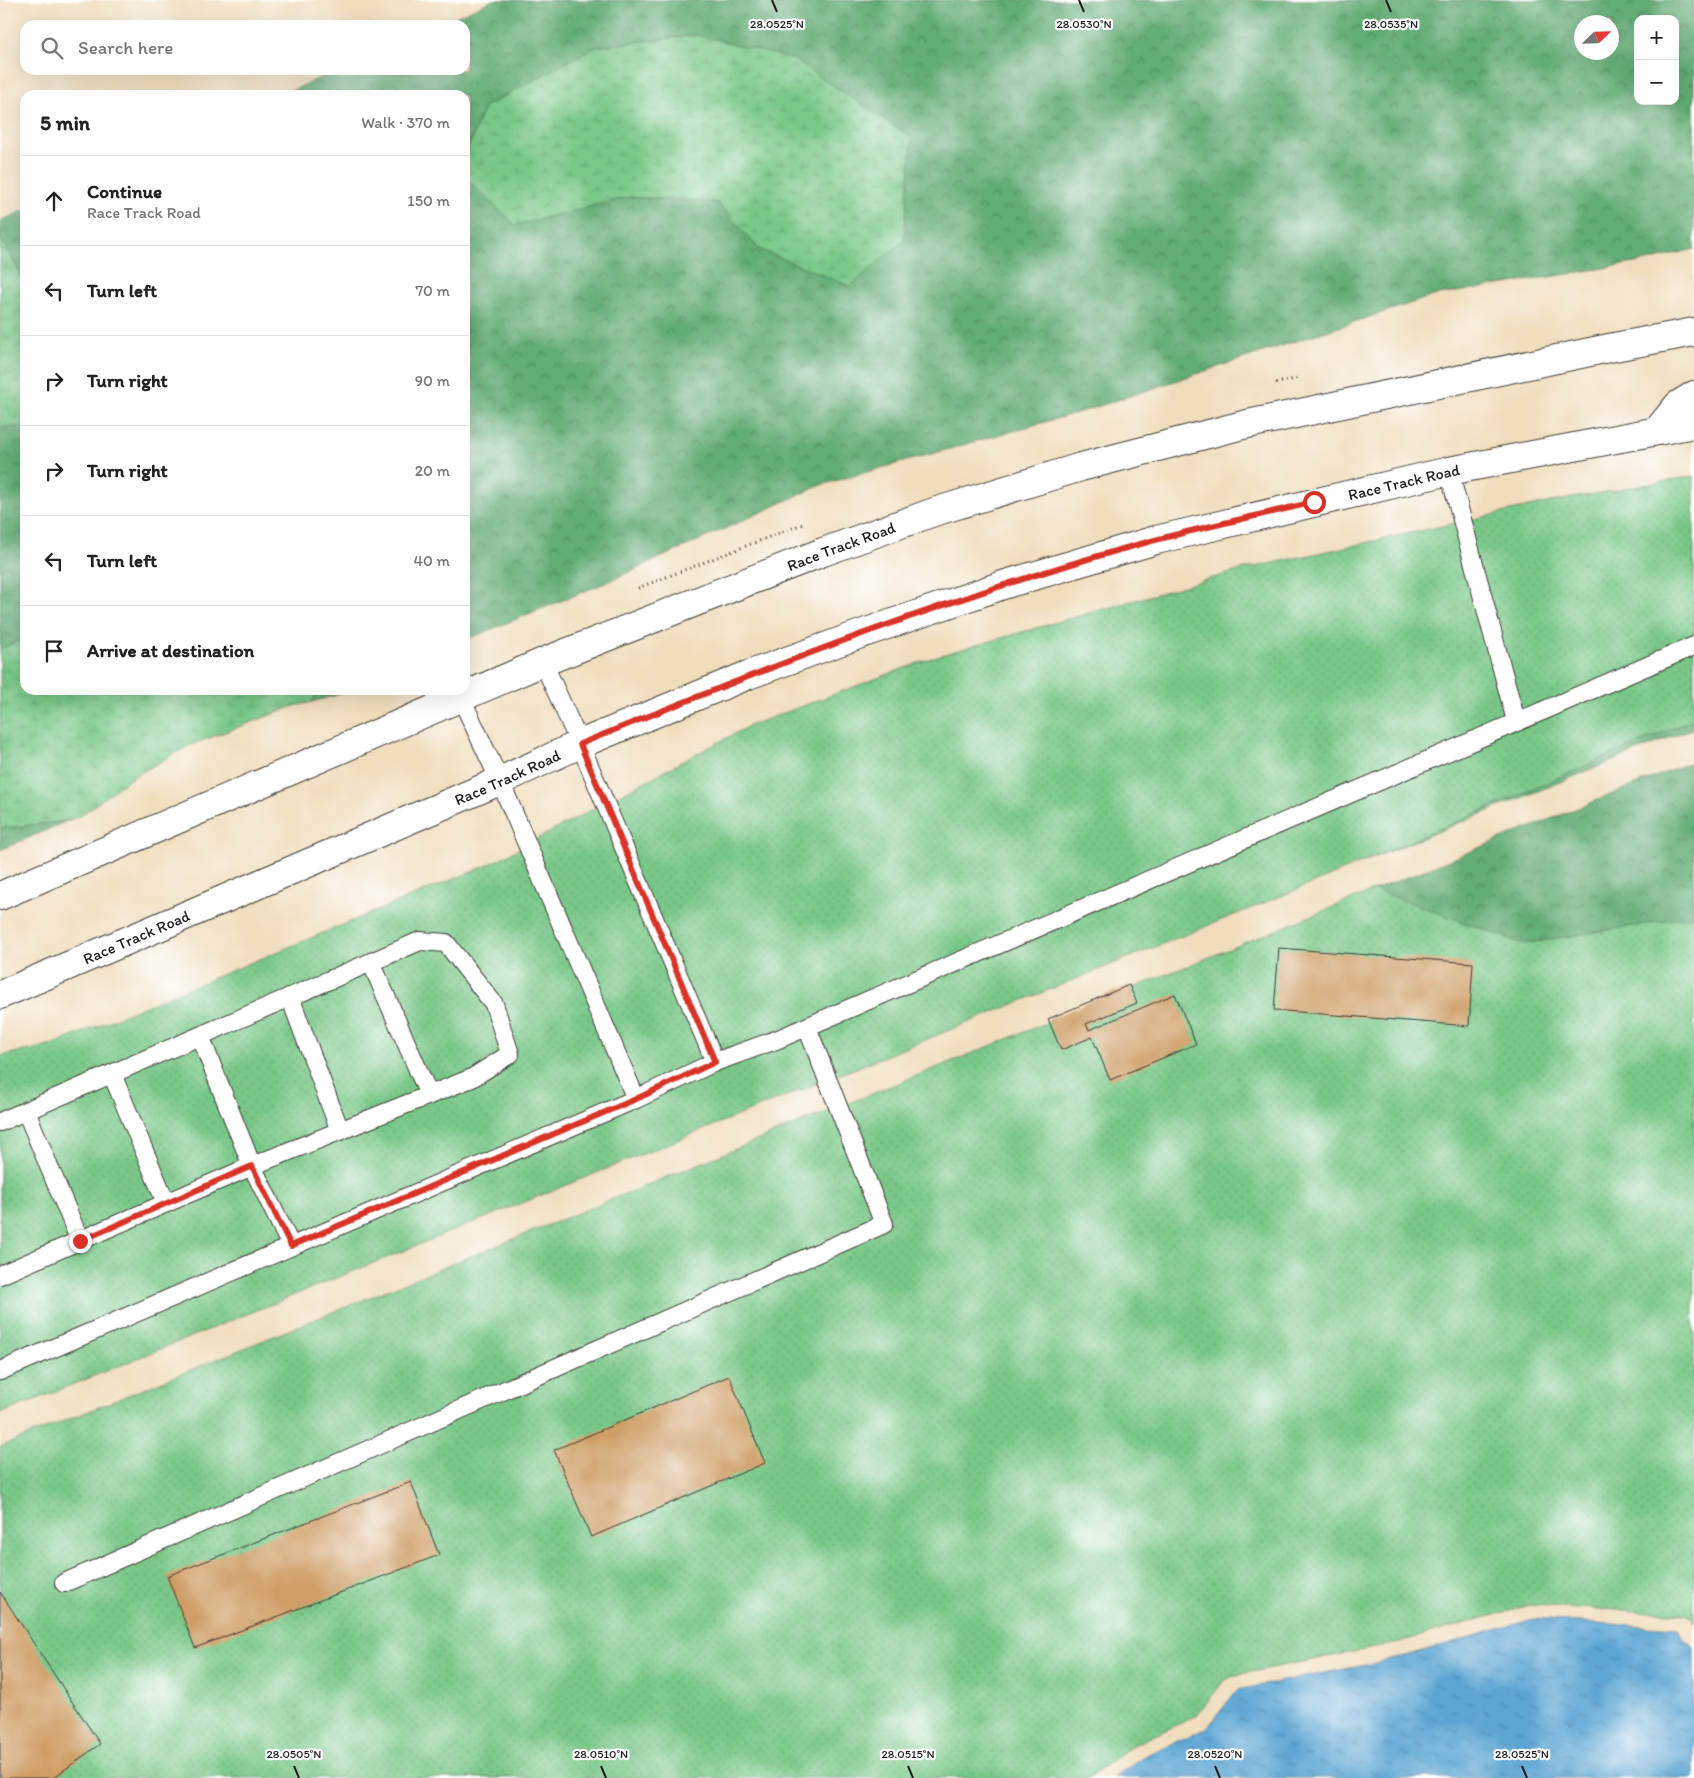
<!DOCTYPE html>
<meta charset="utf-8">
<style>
:root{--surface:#fff;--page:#f2f2f2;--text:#222;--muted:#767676;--line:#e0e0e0}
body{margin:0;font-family:Itim,sans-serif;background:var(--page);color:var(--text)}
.controls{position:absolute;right:15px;top:15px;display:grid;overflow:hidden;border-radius:10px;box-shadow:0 5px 20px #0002}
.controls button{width:45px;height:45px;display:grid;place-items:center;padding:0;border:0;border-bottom:1px solid var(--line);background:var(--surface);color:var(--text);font:25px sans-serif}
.compass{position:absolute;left:1574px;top:15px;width:45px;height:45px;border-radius:50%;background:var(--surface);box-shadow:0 5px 20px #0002;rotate:67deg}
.stop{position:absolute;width:15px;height:15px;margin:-11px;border:4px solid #d93025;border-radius:50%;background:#fff}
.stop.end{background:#d93025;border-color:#fff;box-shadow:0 1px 5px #0008}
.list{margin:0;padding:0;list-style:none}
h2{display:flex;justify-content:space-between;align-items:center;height:65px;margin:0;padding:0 20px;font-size:21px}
h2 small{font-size:16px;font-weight:400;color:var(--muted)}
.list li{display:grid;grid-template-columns:32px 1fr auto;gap:15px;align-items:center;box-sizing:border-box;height:90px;padding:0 20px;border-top:1px solid var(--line)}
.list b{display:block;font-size:19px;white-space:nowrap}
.list p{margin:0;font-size:16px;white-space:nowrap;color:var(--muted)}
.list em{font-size:16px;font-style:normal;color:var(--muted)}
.icon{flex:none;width:28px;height:28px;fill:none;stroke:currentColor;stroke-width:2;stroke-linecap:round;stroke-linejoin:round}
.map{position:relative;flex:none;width:1694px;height:1778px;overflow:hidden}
.search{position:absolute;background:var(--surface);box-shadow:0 5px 20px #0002;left:20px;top:20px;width:450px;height:55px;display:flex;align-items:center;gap:12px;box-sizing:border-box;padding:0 18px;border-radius:15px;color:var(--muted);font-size:19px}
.panel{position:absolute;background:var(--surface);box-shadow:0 5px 20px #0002;left:20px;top:90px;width:450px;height:605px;border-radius:15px}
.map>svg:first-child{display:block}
.forest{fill:url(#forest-crowns);stroke:#3f6448;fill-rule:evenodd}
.wetland{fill:url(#wetland-marsh);stroke:#4a7252}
.park{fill:url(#park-dots);stroke:#4a7252}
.water{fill:url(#water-ripples);stroke:#3c6078}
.building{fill:#cf9e66}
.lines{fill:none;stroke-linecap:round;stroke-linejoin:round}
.lane-casing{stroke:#3c3934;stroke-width:20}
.secondary-casing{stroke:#3c3934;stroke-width:30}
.path{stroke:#3c3934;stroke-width:3;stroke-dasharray:1 4;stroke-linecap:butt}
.lane{stroke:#fff;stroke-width:18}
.secondary{stroke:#fff;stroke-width:28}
.route{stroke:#d93025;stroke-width:6}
.ticks{fill:none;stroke:#1c1c1c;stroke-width:2}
.labels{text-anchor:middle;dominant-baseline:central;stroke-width:4.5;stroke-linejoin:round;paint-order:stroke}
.street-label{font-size:16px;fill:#1c1c1c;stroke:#fff}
.ticks-label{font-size:12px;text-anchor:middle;fill:#1c1c1c;stroke:#fff;stroke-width:4.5;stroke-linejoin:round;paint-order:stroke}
</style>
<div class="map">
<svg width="1694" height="1778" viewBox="0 0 1694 1778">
<defs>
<pattern id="forest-crowns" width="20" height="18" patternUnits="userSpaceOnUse" patternTransform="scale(1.25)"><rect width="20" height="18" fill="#62ac74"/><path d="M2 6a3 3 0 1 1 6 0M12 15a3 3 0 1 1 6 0" fill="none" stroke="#508b5e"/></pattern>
<pattern id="wetland-marsh" width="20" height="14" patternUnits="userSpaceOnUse" patternTransform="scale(1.25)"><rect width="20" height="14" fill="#79c888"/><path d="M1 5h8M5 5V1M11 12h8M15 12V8" fill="none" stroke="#68ab75"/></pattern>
<pattern id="park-dots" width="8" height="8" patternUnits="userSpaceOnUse" patternTransform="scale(1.25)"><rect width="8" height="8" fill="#79c888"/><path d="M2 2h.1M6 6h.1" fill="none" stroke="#68ab75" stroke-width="1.8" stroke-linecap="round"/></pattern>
<pattern id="water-ripples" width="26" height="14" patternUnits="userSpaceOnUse" patternTransform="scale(1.25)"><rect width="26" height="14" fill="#5ca5d3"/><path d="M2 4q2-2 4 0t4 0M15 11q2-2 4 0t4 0" fill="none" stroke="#4b86aa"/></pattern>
</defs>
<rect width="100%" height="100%" fill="#fff"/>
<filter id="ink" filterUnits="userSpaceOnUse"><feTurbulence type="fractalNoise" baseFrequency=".02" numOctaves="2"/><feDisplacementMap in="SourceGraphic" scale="10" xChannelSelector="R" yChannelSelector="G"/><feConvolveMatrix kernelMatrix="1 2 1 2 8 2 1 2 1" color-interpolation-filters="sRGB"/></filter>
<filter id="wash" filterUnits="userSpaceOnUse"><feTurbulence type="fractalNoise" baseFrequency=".0096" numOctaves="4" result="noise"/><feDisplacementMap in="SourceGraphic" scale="20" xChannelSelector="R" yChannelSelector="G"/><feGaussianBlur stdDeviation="1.12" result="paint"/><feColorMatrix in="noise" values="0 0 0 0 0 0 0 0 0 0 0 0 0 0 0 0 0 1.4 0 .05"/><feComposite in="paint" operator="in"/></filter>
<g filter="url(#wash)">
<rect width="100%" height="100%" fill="#f0ddbc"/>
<g class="forest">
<path d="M493,0H1694V249L1653,260L1433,296L1084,411L821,485L605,583L465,640V178L515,225L629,197L717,202L759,249L697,35L595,47L484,107L465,157V95H282L337,70H465V25H438ZM1638,19H1675V101H1638ZM1582,22H1612V52H1582Z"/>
<polygon points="25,210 25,281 0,238 0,221"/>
<polygon points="25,426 25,638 0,649 0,428"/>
<polygon points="319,690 346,690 334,696 312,702"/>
<polygon points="1694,719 1694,728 1333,874"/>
<polygon points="1694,761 1694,916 1523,944 1375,890"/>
<polygon points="67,821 0,850 0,828"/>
</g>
<g class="wetland">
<polygon points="697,35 793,59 912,138 904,240 850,286 759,249 717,202 629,197 515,225 465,178 465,157 484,107 595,47"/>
<polygon points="0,238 25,281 25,426 0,428"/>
<polygon points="25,638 25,690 319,690 312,702 294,706 188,746 128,780 80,816 67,821 0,828 0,649"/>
</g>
<g class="park">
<polygon points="1694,476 1694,719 1333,875 0,1414 0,1056 49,1046 490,864 749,726 934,657 1241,570 1556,501"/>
<polygon points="1375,890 1523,944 1694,916 1694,1623 1691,1617 1686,1614 1529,1605 1389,1645 1231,1676 1223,1682 1196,1716 1133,1745 1088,1778 0,1778 0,1447"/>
</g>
<polygon class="water" points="1533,1619 1678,1628 1683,1638 1694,1647 1694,1778 1114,1778 1142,1757 1207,1728 1237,1690 1391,1660"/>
<g id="blocks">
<g class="building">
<polygon points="1279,948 1473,963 1469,1026 1274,1010"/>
<polygon points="1129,985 1137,1003 1086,1024 1089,1030 1175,994 1196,1044 1110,1080 1092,1037 1061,1050 1048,1019"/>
<polygon points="729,1376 765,1463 591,1537 554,1450"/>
<polygon points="411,1482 439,1555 195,1648 167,1576"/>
<polygon points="0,1592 100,1744 53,1778 0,1778"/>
</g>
</g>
</g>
<g filter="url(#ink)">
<use href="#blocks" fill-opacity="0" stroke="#3c3934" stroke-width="1"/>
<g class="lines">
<defs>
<g id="lane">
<polyline points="1449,471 1516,721"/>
<polyline points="543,662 580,744 715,1062"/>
<polyline points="461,698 500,781 636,1099"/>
<polyline points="371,962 429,1095"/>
<polyline points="290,997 340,1131"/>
<polyline points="112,1074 166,1203"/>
<polyline points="26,1111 80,1241"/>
<polyline points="0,1122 420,941 446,943 494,1004 510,1054 472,1078 252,1166 291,1246"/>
<polyline points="0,1275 252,1166 200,1036"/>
<polyline points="0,1371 636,1099 715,1062 776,1040 1694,646"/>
<polyline points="64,1583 884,1224 807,1027"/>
</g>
<g id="secondary">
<polyline points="1657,431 1678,405 1694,395"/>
<path id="s1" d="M0,896L543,662L823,552L934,512L1081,467L1243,425L1609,348L1694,332"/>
<path id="s2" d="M0,995L500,781L580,744L748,675L858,635L1006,584L1156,540L1449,471L1694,424"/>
</g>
</defs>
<use href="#lane" class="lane-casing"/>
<use href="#secondary" class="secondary-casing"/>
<g class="path">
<polyline points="1276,383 1299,378"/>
<polyline points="638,588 805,523"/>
</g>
<use href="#lane" class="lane"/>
<use href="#secondary" class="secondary"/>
</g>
</g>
<g class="lines" filter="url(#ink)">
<path class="route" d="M80,1241L252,1166L291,1246L636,1099L715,1062L580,744C768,667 959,593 1155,540C1208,526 1261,515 1314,502"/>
</g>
<path class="ticks" d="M772,0L777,12M1079,0L1084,12M1386,0L1391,12M294,1766L299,1778M601,1766L606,1778M908,1766L913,1778M1215,1766L1220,1778M1522,1766L1527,1778"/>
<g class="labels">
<g class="street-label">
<text stroke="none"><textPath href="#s2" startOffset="1498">Race Track Road</textPath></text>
<text stroke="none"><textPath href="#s1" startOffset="911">Race Track Road</textPath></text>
<text stroke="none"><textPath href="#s2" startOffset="552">Race Track Road</textPath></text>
<text stroke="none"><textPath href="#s2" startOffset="148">Race Track Road</textPath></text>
</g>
</g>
<g class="ticks-label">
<text x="777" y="28">28.0525°N</text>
<text x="1084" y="28">28.0530°N</text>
<text x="1391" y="28">28.0535°N</text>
<text x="294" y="1758">28.0505°N</text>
<text x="601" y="1758">28.0510°N</text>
<text x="908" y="1758">28.0515°N</text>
<text x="1215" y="1758">28.0520°N</text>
<text x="1522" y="1758">28.0525°N</text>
</g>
</svg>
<div class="controls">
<button>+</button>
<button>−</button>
</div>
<svg class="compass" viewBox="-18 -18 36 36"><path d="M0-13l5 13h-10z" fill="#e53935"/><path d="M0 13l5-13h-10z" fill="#767676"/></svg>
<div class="stop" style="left:1314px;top:502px"></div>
<div class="stop end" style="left:80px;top:1241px"></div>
<div class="search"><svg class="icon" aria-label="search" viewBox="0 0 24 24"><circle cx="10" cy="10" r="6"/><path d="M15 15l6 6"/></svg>Search here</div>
<section class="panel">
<h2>5 min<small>Walk · 370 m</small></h2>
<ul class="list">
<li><svg class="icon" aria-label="ahead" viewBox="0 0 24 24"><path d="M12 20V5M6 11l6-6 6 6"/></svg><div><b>Continue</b><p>Race Track Road</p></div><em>150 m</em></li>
<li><svg class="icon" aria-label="left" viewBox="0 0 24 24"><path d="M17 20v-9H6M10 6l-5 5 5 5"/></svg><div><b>Turn left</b></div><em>70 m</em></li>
<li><svg class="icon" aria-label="right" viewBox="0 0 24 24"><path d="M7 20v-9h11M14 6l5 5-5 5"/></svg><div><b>Turn right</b></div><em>90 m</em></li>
<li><svg class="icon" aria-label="right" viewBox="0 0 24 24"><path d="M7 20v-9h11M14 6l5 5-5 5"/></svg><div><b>Turn right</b></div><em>20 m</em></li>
<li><svg class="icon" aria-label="left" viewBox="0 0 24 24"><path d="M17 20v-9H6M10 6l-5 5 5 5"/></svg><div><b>Turn left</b></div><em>40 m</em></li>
<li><svg class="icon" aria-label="arrive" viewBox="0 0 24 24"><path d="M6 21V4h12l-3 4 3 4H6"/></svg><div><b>Arrive at destination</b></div></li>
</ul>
</section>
</div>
